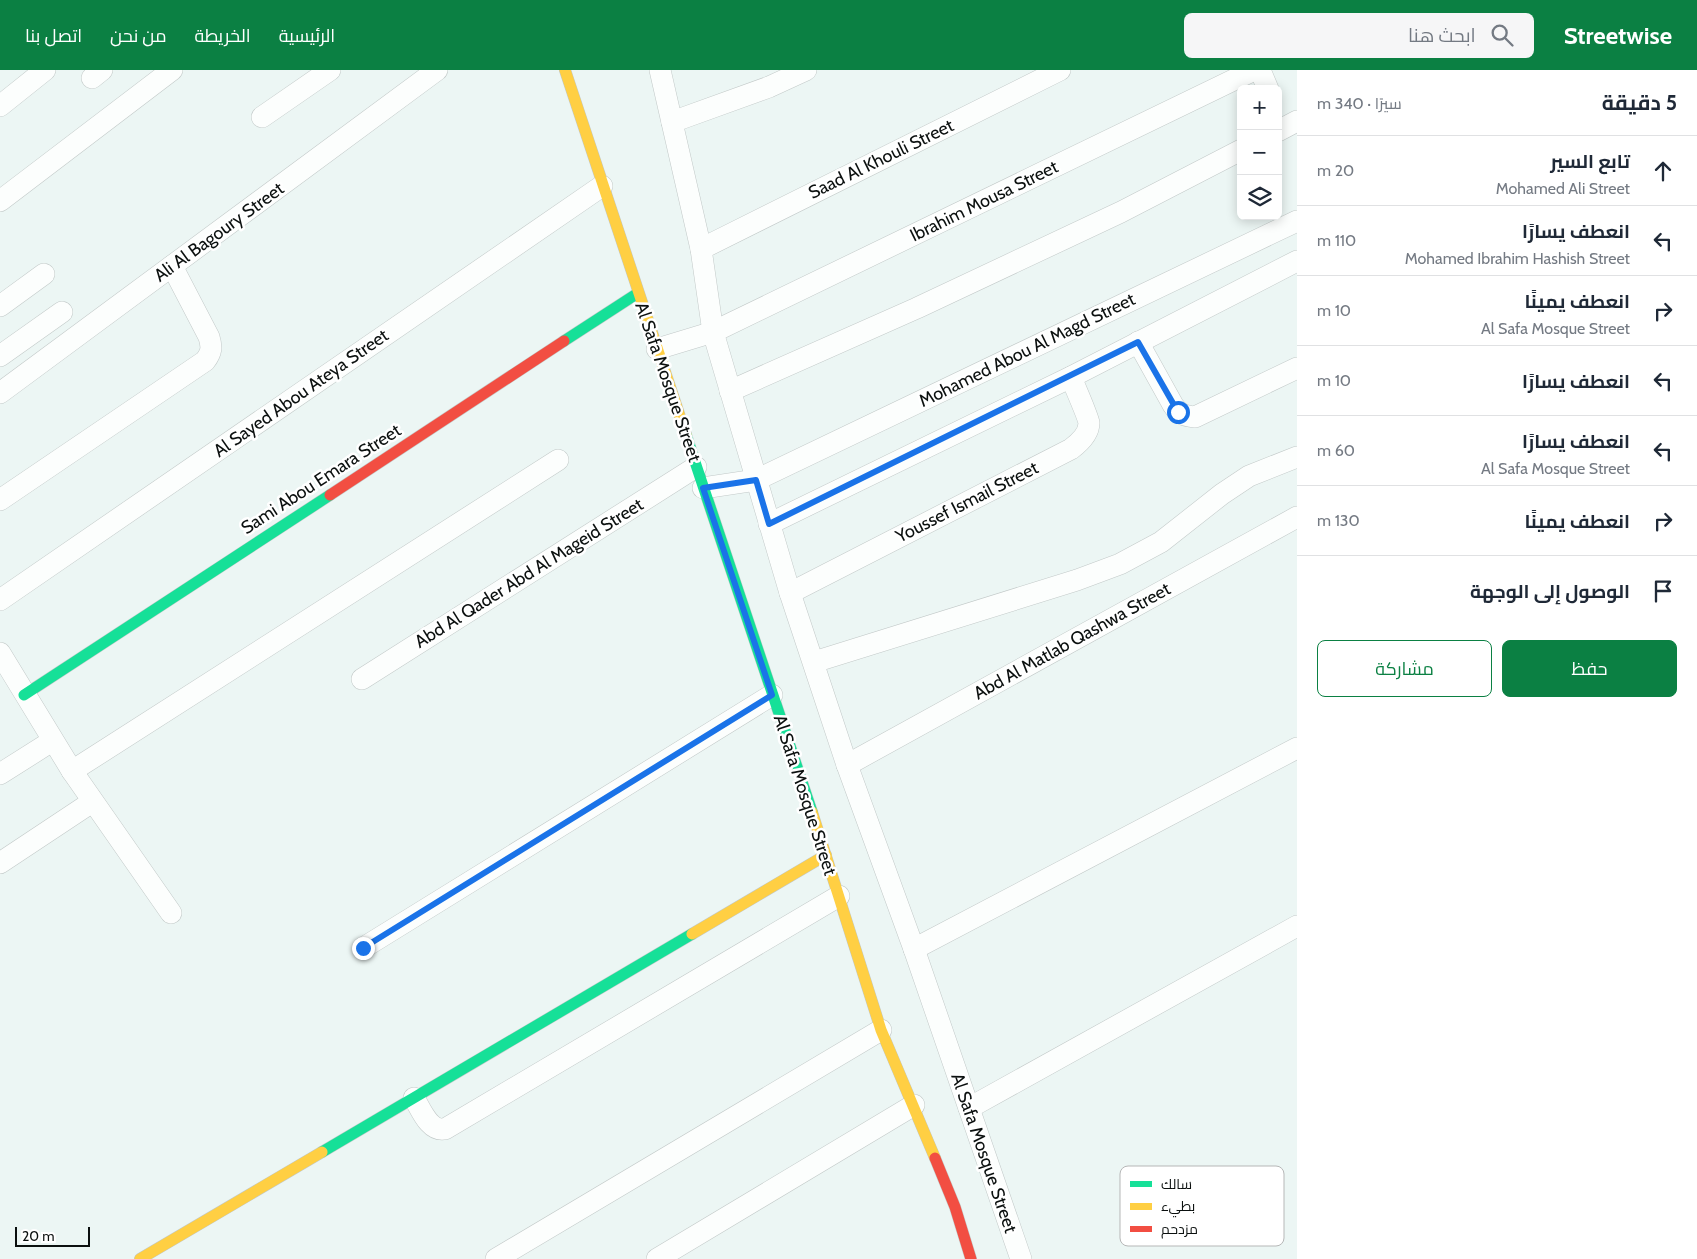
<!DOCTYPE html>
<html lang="ar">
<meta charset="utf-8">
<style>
:root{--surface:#fff;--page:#f6f6f7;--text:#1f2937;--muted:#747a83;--line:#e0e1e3;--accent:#0b8043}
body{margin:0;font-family:Cabin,Cairo,sans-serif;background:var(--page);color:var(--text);direction:rtl}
.controls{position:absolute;right:15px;top:15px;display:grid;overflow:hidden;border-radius:8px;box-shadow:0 2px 12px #0003}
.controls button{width:45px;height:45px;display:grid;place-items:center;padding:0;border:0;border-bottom:1px solid var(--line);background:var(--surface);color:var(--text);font:25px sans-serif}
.scale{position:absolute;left:15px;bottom:12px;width:75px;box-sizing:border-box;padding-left:5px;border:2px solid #0b100f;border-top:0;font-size:14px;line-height:18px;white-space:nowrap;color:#0b100f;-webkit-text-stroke:4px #fff;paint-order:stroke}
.stop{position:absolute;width:15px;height:15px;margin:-11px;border:4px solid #1a73e8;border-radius:50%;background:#fff}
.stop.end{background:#1a73e8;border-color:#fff;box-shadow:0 1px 5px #0008}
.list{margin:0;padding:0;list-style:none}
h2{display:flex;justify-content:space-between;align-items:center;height:65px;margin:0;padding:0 20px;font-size:21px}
h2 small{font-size:16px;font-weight:400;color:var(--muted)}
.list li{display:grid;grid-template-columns:32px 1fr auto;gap:15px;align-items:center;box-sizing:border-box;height:70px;padding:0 20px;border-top:1px solid var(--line)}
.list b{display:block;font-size:19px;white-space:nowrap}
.list p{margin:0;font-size:16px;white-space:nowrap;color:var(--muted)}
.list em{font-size:16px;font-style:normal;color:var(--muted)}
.actions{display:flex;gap:10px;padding:15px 20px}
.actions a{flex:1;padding:11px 0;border:1px solid var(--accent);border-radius:8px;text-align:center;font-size:18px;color:var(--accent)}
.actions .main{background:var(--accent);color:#fff}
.icon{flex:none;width:28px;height:28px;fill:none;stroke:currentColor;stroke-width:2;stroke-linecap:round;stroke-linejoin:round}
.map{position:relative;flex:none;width:1297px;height:1189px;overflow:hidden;direction:ltr}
header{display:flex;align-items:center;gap:30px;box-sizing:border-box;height:70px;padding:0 25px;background:var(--accent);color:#fff}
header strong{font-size:24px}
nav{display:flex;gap:28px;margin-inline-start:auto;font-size:18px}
.search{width:350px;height:45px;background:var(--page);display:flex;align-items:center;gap:12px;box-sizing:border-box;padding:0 18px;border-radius:8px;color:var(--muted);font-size:19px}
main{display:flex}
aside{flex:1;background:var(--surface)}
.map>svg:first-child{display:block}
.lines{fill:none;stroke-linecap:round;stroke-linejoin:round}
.street-casing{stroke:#c2c9c8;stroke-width:22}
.fast-casing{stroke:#c2c9c8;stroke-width:12}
.slow-casing{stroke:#c2c9c8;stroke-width:12}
.jam-casing{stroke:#c2c9c8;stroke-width:12}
.street{stroke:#fcfefd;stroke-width:21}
.fast{stroke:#16e098;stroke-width:11}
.slow{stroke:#ffcf43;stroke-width:11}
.jam{stroke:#f24e42;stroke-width:11}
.route{stroke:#1a73e8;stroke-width:6}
.labels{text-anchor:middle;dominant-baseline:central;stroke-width:5;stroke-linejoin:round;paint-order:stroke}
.street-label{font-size:18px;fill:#0b100f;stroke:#fff}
.key{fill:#fff;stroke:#b6b7b7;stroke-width:1}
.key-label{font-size:14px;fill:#0b100f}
</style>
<header>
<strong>Streetwise</strong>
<div class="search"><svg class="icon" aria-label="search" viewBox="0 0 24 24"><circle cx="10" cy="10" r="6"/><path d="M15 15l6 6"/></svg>ابحث هنا</div>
<nav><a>الرئيسية</a><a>الخريطة</a><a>من نحن</a><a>اتصل بنا</a></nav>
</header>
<main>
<aside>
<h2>5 دقيقة<small>سيرًا · 340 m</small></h2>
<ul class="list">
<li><svg class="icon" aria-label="ahead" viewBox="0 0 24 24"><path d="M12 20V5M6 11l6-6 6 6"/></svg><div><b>تابع السير</b><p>Mohamed Ali Street</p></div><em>20 m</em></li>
<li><svg class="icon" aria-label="left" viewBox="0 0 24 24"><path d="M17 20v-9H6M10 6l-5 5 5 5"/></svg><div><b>انعطف يسارًا</b><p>Mohamed Ibrahim Hashish Street</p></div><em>110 m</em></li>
<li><svg class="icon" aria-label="right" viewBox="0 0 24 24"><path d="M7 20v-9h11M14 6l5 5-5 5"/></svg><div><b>انعطف يمينًا</b><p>Al Safa Mosque Street</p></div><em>10 m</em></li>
<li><svg class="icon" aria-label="left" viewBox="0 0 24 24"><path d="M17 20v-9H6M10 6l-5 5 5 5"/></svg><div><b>انعطف يسارًا</b></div><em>10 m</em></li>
<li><svg class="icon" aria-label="left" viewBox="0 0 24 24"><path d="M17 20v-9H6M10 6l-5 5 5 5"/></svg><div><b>انعطف يسارًا</b><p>Al Safa Mosque Street</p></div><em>60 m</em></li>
<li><svg class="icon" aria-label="right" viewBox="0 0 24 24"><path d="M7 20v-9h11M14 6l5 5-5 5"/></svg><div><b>انعطف يمينًا</b></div><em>130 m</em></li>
<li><svg class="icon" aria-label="arrive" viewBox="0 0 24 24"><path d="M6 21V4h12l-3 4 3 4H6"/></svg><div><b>الوصول إلى الوجهة</b></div></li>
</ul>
<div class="actions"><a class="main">حفظ</a><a>مشاركة</a></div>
</aside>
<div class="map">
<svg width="1297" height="1189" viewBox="0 0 1297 1189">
<rect width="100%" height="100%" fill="#ecf6f4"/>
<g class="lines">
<defs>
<g id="street">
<polyline points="660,0 701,179 713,262 790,523 847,695 914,879 1021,1189"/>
<polyline points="1260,0 1268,19"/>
<polyline points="92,8 102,0"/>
<polyline points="0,36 45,0"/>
<polyline points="262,47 330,0"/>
<polyline points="672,52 769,17 806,0"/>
<polyline points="1278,61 1297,51"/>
<polyline points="0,131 172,0"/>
<polyline points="701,179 1060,0"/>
<polyline points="0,236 44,204"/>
<path d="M1138,272L1173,335C1179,344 1184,346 1195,347L1297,298"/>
<polyline points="657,279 713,262 1254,0"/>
<polyline points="0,286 62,242"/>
<polyline points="730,321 917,238 1121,142 1241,80"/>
<polyline points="0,323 437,0"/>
<polyline points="703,418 756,410 1297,151"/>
<path d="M0,430L205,291C212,282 212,277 209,267L172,196"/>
<polyline points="769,454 1071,307 1297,191"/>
<path d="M790,523L1071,379C1079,373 1089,364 1089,353C1088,346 1074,315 1071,307"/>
<polyline points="0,530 602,116"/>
<polyline points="0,583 72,701 171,843"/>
<polyline points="814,592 1077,510 1120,494 1161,472 1222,424 1249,406 1297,387"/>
<polyline points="362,609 696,397"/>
<polyline points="847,695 1297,447"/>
<polyline points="72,701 558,390"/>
<polyline points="0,704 52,671"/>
<polyline points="0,793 92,732"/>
<polyline points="363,878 772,625"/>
<polyline points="914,879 1297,678"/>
<path d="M414,1028C421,1039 429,1062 445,1059L839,826"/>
<polyline points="969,1038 1297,856"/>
<polyline points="496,1189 881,960"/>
<polyline points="657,1189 914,1035"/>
</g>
<g id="fast">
<polyline points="564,271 638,223"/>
<polyline points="686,365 812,742"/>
<polyline points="24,625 330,425"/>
<polyline points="322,1082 692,864"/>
</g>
<g id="slow">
<polyline points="565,0 686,365"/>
<polyline points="812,742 881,960 935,1088"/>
<polyline points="692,864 826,785"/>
<polyline points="140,1189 322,1082"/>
</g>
<g id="jam">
<polyline points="330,425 564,271"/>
<polyline points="935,1088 955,1137 971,1189"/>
</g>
</defs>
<use href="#street" class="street-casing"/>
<use href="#fast" class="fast-casing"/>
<use href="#slow" class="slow-casing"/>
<use href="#jam" class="jam-casing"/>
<use href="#street" class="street"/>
<use href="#fast" class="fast"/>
<use href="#slow" class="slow"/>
<use href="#jam" class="jam"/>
</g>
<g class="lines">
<polyline class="route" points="363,878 772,625 703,418 756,410 769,454 1138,272 1178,342"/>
</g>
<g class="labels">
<g class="street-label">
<text transform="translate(881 89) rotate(-26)">Saad Al Khouli Street</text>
<text transform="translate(984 131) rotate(-26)">Ibrahim Mousa Street</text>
<text transform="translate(219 162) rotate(-36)">Ali Al Bagoury Street</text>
<text transform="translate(1027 280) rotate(-26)">Mohamed Abou Al Magd Street</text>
<text transform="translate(668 312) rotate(71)">Al Safa Mosque Street</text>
<text transform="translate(301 323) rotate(-35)">Al Sayed Abou Ateya Street</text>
<text transform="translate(321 409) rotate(-33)">Sami Abou Emara Street</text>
<text transform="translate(967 432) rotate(-27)">Youssef Ismail Street</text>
<text transform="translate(529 503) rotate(-32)">Abd Al Qader Abd Al Mageid Street</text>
<text transform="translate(1072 571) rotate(-29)">Abd Al Matlab Qashwa Street</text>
<text transform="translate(805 725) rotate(72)">Al Safa Mosque Street</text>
<text transform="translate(984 1083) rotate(71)">Al Safa Mosque Street</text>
</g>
</g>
<rect x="1120" y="1096" width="164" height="80" rx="8" class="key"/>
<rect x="1130" y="1111" width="22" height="6" fill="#16e098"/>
<rect x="1130" y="1133" width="22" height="7" fill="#ffcf43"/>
<rect x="1130" y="1156" width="22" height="6" fill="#f24e42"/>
<g class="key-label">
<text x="1161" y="1119">سالك</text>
<text x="1161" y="1141">بطيء</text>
<text x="1161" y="1164">مزدحم</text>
</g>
</svg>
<div class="controls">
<button>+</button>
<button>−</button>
<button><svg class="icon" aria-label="layers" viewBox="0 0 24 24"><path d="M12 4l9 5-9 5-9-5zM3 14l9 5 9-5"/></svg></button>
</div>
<div class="scale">20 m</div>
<div class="stop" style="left:1178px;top:342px"></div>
<div class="stop end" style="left:363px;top:878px"></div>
</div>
</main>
